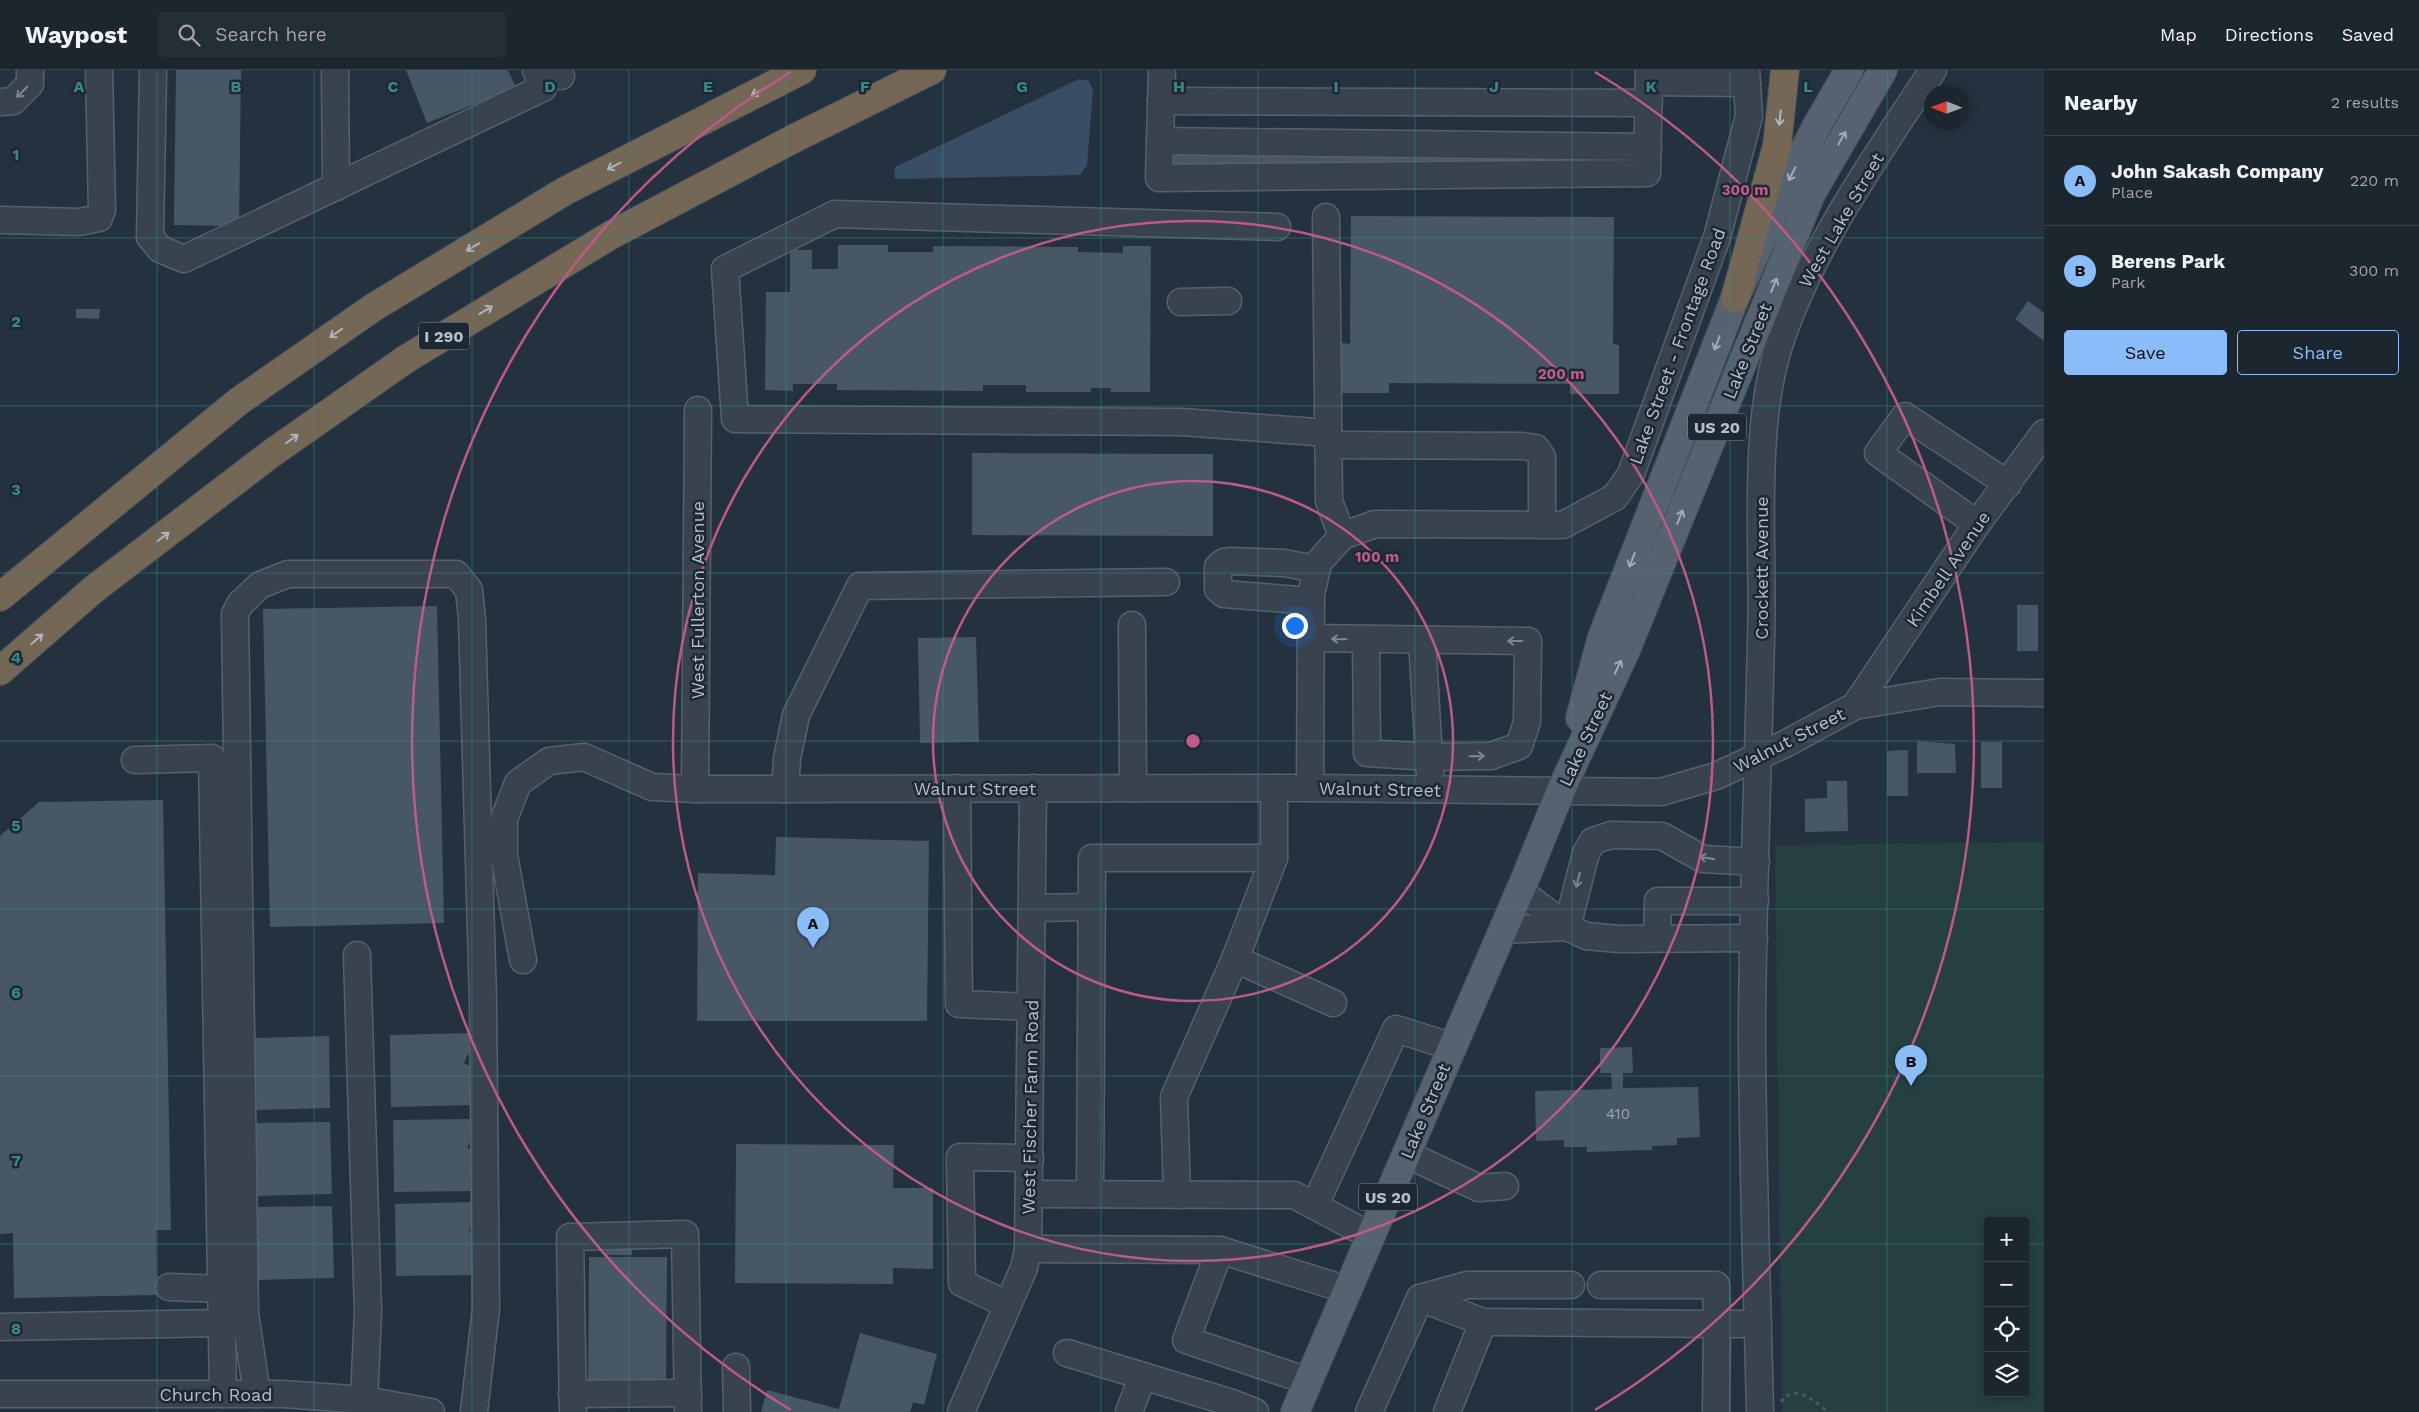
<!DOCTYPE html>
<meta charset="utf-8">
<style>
:root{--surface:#1b262f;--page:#242e37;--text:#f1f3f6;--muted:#a0a5aa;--line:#39434b;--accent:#8abcfa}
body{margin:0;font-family:"Work Sans",sans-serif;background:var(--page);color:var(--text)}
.controls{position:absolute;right:15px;bottom:15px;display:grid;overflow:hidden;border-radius:5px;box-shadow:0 2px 8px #0003}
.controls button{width:45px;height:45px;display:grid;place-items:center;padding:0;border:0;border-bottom:1px solid var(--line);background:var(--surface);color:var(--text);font:25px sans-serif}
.compass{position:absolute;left:1924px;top:15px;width:45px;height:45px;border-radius:50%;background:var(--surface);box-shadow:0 2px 8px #0003;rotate:271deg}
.you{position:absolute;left:1294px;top:555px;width:18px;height:18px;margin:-12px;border:4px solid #fff;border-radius:50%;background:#1a73e8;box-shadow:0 0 0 8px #1a73e833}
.badge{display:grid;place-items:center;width:32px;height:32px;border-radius:50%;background:var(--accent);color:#111;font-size:16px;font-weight:700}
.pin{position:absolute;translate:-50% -41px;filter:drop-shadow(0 1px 2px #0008)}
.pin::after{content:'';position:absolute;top:26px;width:18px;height:15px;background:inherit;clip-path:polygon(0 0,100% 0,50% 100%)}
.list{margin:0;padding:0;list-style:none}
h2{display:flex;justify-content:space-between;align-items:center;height:65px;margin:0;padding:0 20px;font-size:21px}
h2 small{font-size:16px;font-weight:400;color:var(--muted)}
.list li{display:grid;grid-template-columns:32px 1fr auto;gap:15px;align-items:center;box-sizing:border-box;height:90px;padding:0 20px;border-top:1px solid var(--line)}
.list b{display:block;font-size:19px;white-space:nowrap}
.list p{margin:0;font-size:16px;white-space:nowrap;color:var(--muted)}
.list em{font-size:16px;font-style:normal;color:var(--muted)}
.actions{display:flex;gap:10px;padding:15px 20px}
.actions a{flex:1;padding:11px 0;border:1px solid var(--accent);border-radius:5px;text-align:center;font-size:18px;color:var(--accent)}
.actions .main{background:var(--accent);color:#111}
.icon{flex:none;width:28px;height:28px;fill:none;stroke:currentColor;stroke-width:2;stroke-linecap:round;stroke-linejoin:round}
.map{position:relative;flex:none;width:2044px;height:1342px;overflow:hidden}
header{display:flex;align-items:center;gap:30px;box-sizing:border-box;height:70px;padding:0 25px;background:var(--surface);border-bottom:1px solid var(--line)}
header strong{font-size:24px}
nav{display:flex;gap:28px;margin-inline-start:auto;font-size:18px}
.search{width:350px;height:45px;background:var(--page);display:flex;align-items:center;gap:12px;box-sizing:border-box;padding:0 18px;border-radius:5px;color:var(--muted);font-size:19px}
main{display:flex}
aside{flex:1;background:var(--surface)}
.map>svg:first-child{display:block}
.green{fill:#263f40;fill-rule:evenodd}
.water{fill:#384e67}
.building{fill:#485766}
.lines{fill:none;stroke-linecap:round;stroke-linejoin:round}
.minor-casing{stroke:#56616d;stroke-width:29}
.major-casing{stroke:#454f5b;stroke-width:30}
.highway-casing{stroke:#434e5a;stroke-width:30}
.path{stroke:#445c5d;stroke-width:3;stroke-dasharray:4 4;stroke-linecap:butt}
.minor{stroke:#38434f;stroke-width:26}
.major{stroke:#56626f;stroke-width:28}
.highway{stroke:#756755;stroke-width:28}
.oneway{stroke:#7d8793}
.oneway2{stroke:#afb5be}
.oneway3{stroke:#a2acb8}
.grid{fill:none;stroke:#388885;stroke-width:1;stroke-opacity:0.55}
.ring{fill:none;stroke:#bd5a87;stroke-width:2.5}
.labels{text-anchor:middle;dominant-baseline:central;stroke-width:5;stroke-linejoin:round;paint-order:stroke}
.number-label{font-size:15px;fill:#9aa4b1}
.shield{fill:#1d2834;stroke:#87919d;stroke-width:1}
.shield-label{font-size:16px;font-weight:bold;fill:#b5beca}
.street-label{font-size:18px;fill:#b5beca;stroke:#1d2834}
.grid-label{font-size:16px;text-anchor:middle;font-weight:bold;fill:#388885;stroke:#1d2834;stroke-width:5;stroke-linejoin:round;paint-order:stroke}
.centre{fill:#bd5a87;stroke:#1d2834;stroke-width:2.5}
.ring-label{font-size:15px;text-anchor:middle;font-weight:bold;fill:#bd5a87;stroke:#1d2834;stroke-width:5;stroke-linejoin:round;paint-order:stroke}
</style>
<header>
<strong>Waypost</strong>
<div class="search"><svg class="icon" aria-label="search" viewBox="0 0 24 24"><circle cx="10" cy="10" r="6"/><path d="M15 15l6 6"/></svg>Search here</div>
<nav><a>Map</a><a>Directions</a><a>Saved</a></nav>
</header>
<main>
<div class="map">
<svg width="2044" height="1342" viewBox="0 0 2044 1342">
<rect width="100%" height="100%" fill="#24323f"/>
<path class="green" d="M2044,772V1342H1782L1775,775ZM1988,1151H2025V1323H1988Z"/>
<polygon class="water" points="1079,9 1089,11 1093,20 1087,95 1080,105 899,109 894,107 895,97"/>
<g class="building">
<polygon points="176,0 241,0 239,156 174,155"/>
<polygon points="406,0 508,0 516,18 427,53"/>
<polygon points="1164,76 1645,79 1645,100 1164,101"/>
<polygon points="1351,146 1614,147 1613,274 1619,275 1619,324 1570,324 1570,314 1389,313 1389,323 1341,323 1341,273 1350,274"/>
<polygon points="838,175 888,175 888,182 933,182 933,176 1078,177 1078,182 1123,183 1123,176 1151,176 1150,322 1111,322 1111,318 1091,318 1091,322 1026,322 1026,315 983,315 983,321 837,320 837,314 793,314 793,321 765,320 766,222 790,222 790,180 812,180 812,199 838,199"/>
<polygon points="2028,231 2044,243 2044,271 2015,249"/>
<polygon points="76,239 100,239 99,249 76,248"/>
<polygon points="972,383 1213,384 1213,466 972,465"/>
<rect x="2017" y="535" width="21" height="46"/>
<polygon points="437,536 444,853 270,857 263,539"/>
<polygon points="976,567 979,672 920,673 918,568"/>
<polygon points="1917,671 1955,674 1956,703 1917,703"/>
<rect x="1981" y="672" width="21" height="46"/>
<polygon points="1908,680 1908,726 1887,726 1887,681"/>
<polygon points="1827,711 1847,711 1848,761 1805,762 1805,729 1827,728"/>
<polygon points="163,730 171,1160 156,1160 157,1225 14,1228 13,1163 0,1164 0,766 39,732"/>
<polygon points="776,767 929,771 927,951 697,951 698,803 775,805"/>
<polygon points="470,963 470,980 464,993 470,996 471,1035 391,1037 390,965"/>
<polygon points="329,966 330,1038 250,1040 250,1000 256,997 249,984 249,968"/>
<polygon points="1632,977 1633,1003 1623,1003 1623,1018 1698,1017 1700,1067 1677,1068 1677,1075 1652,1076 1652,1080 1587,1082 1587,1077 1564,1077 1564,1070 1536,1071 1535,1021 1612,1019 1611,1003 1600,1003 1600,978"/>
<polygon points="473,1049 473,1065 467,1078 474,1081 474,1121 394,1122 393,1050"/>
<polygon points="330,1052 332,1124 251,1126 251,1086 257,1082 251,1069 250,1053"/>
<polygon points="736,1074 894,1075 893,1118 933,1118 933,1199 893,1198 893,1214 735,1213"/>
<polygon points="475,1132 475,1148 469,1162 476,1165 476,1205 396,1206 395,1134"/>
<polygon points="332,1136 334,1208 254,1210 253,1170 259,1167 253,1154 252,1137"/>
<polygon points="605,1175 632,1175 632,1185 606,1185"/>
<polygon points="589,1187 667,1187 666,1313 588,1313"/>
<polygon points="860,1263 937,1284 924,1335 913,1332 910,1342 761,1342 767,1320 839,1339"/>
</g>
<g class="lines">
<defs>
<g id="minor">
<polyline points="153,0 150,167 160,179 184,189 543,18 536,0"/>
<polyline points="335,0 336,117"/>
<polyline points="559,0 561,6"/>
<polyline points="1162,0 1159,108 1647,103 1649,0"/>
<polyline points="1649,12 1747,13"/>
<polyline points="1161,31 1649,33"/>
<polyline points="0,32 13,31 30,14 30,0"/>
<polyline points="1160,71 1648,77"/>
<polyline points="1326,147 1329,431 1342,466"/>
<polyline points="0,150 79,152 99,148 102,140 99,0"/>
<polyline points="1277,157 835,144 725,199 735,349 1182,352 1328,363"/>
<polyline points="1181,232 1228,231"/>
<polyline points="1328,375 1522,376 1536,378 1542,387 1542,455"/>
<polyline points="1977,454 1878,383 1905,346 2008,414"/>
<polyline points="1311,531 1224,524 1218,519 1218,497 1224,492 1232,491 1284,493 1316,499"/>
<polyline points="1132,555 1133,718"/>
<polyline points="1311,568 1528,571 1527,652 1519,676 1491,686 1429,687 1367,683 1366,569"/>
<polyline points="1422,570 1430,704"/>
<polyline points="1855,636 1977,454 2044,363"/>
<polyline points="135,690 212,688 223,1324"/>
<polyline points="957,718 959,934 1031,937"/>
<polyline points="1310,718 1311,525 1318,493 1342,466 1375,454 1563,455 1615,427 1631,404 1717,167 1749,46 1746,0"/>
<polyline points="695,719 698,340"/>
<polyline points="785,719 787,689 796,645 860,516 1166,512"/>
<polyline points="1520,821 1567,857 1586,866 1619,869 1754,868"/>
<polyline points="1032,838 1092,837"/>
<polyline points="1567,857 1586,783 1593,771 1611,765 1662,766 1703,789 1756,792"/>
<polyline points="1503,860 1567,857"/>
<polyline points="1657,868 1658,831 1755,831"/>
<polyline points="357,885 368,1242 364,1330"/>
<polyline points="1235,889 1333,933"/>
<polyline points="523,890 504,785 504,749 518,713 549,691 584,687 652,717 695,719 1310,718 1661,722 1716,706 1785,674 1855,636 1940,622 2044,623"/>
<polyline points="1406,1084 1479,1118 1505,1116"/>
<polyline points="1029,1124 1294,1125 1371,1166"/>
<polyline points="1090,1124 1092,788 1274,788"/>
<polyline points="1177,1125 1174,1027 1235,889 1274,788 1274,718"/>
<polyline points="1315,1135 1396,959 1453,977"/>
<polyline points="1028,1179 1220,1180"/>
<polyline points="1601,1215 1716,1215 1717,1254 1758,1254"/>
<polyline points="169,1217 222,1219"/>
<polyline points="1420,1228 1467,1215 1571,1215"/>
<polyline points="1008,1235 962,1213 960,1087 1030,1088"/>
<polyline points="1483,1252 1717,1254 1716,1342"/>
<polyline points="0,1257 222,1253"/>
<polyline points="1067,1283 1232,1333 1255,1342"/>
<polyline points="736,1297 737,1342"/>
<polyline points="1308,1311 1186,1270 1220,1180 1348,1220"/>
<polyline points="0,1324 284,1324 364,1330 431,1342"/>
<polyline points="257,1324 245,1243 235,544 240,534 260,515 288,504 456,504 469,520 472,549 483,931 486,1238 474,1342"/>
<polyline points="572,1324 688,1323"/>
<polyline points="573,1342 570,1167 685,1164 688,1342"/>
<polyline points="961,1342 1024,1198 1028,1179 1033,718"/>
<polyline points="1129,1342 1143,1306"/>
<polyline points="1369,1342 1420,1228 1483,1252 1447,1342"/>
<path d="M1760,1342C1757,1212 1752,1082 1752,952C1753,825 1758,697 1761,570C1764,479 1752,364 1778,279C1808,182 1877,85 1933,0"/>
</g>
<g id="major">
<polyline points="1580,648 1602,567 1735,228 1785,118 1816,57 1849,0"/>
<polyline points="1295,1342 1525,809 1561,720 1626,580 1811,124 1883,0"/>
</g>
<g id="highway">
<polyline points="1735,228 1777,76 1785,0"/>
<polyline points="0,527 239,331 374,237 565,121 802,0"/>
<polyline points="0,601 94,519 272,383 406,289 611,165 795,68 932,0"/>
</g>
</defs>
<use href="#minor" class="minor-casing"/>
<use href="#major" class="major-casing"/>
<use href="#highway" class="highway-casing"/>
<path class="path" d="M1781,1332C1795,1312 1815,1332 1828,1342"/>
<use href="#minor" class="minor"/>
<use href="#major" class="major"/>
<use href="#highway" class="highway"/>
</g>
<defs><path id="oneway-shaft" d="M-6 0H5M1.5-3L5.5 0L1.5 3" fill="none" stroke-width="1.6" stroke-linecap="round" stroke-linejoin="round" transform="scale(1.25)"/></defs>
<g class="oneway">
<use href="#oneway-shaft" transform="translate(22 22) rotate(135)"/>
<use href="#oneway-shaft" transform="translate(1339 569) rotate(-179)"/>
<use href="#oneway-shaft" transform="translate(1515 571) rotate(-180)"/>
<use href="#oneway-shaft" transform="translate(1477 686) rotate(-1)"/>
<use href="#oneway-shaft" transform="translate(1707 788) rotate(-170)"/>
<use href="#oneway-shaft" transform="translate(1578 810) rotate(104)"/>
</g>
<g class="oneway2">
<use href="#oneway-shaft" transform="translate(758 22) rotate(153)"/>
<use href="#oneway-shaft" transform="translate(1780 48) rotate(96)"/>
<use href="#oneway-shaft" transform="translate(614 96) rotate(153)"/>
<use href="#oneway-shaft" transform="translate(473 177) rotate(149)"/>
<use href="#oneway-shaft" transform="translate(486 240) rotate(-31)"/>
<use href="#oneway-shaft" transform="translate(336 263) rotate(145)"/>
<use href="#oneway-shaft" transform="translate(292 369) rotate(-35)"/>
<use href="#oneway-shaft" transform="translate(163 467) rotate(-37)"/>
<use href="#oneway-shaft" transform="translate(37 569) rotate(-41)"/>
</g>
<g class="oneway3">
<use href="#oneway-shaft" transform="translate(1842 68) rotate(-60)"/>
<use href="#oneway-shaft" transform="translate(1792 104) rotate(117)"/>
<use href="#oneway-shaft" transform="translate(1774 215) rotate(-68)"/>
<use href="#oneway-shaft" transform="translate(1717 273) rotate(111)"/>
<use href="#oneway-shaft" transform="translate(1680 447) rotate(-68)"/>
<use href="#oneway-shaft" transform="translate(1632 490) rotate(111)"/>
<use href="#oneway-shaft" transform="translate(1618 597) rotate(-65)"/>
</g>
<path class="grid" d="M157,0V1342M314,0V1342M472,0V1342M629,0V1342M786,0V1342M943,0V1342M1101,0V1342M1258,0V1342M1415,0V1342M1572,0V1342M1730,0V1342M1887,0V1342M0,168H2044M0,336H2044M0,503H2044M0,671H2044M0,839H2044M0,1006H2044M0,1174H1988M2025,1174H2044"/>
<g class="ring">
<circle cx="1193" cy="671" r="260"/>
<circle cx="1193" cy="671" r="520"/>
<path d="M791 1340A780 780 0 0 1 791 2M1595 2A780 780 0 0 1 1595 1340"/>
</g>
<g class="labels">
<g class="number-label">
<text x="1618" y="1044">410</text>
</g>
<g class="shield">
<rect x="419" y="252.5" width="50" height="27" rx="4"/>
<rect x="1688" y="343.5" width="58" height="27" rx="4"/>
<rect x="1359" y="1113.5" width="58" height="27" rx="4"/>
</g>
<g class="shield-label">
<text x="444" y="266">I 290</text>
<text x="1717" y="357">US 20</text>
<text x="1388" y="1127">US 20</text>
</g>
<g class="street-label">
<text transform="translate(1841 150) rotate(-60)">West Lake Street</text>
<text transform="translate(1677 276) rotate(-70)">Lake Street - Frontage Road</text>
<text transform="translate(1747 281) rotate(-68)">Lake Street</text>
<text transform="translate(1761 498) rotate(-90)">Crockett Avenue</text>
<text transform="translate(1948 499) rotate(-56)">Kimbell Avenue</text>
<text transform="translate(697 530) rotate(-90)">West Fullerton Avenue</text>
<text transform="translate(1585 669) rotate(-65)">Lake Street</text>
<text transform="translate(1789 670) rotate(-27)">Walnut Street</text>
<text x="975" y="718">Walnut Street</text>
<text transform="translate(1380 719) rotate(1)">Walnut Street</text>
<text transform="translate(1030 1037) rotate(-89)">West Fischer Farm Road</text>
<text transform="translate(1425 1041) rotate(-67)">Lake Street</text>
<text x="216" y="1324">Church Road</text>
</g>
</g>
<g class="grid-label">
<text x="79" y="22">A</text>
<text x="236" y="22">B</text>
<text x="393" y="22">C</text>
<text x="550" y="22">D</text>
<text x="708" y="22">E</text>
<text x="865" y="22">F</text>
<text x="1022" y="22">G</text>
<text x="1179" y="22">H</text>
<text x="1336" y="22">I</text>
<text x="1494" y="22">J</text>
<text x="1651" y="22">K</text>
<text x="1808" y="22">L</text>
<text x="16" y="90">1</text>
<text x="16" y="257">2</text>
<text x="16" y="425">3</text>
<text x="16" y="593">4</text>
<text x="16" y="761">5</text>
<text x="16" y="928">6</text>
<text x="16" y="1096">7</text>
<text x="16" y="1264">8</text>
</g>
<circle cx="1193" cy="671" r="8" class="centre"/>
<g class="ring-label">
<text x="1745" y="125">300 m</text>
<text x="1561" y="309">200 m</text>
<text x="1377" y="492">100 m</text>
</g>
</svg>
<div class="controls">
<button>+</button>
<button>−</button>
<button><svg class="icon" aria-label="locate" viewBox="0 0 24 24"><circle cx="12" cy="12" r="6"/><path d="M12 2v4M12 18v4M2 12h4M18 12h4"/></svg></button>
<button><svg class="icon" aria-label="layers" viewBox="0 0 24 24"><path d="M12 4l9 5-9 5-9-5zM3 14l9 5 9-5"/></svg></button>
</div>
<svg class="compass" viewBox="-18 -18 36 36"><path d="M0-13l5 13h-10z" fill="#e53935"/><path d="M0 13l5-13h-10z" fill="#a0a5aa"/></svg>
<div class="you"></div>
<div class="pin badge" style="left:813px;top:878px">A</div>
<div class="pin badge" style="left:1911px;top:1016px">B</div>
</div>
<aside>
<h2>Nearby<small>2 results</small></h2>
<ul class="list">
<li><span class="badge">A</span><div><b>John Sakash Company</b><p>Place</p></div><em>220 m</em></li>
<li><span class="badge">B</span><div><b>Berens Park</b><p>Park</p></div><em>300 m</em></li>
</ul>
<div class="actions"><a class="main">Save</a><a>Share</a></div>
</aside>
</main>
